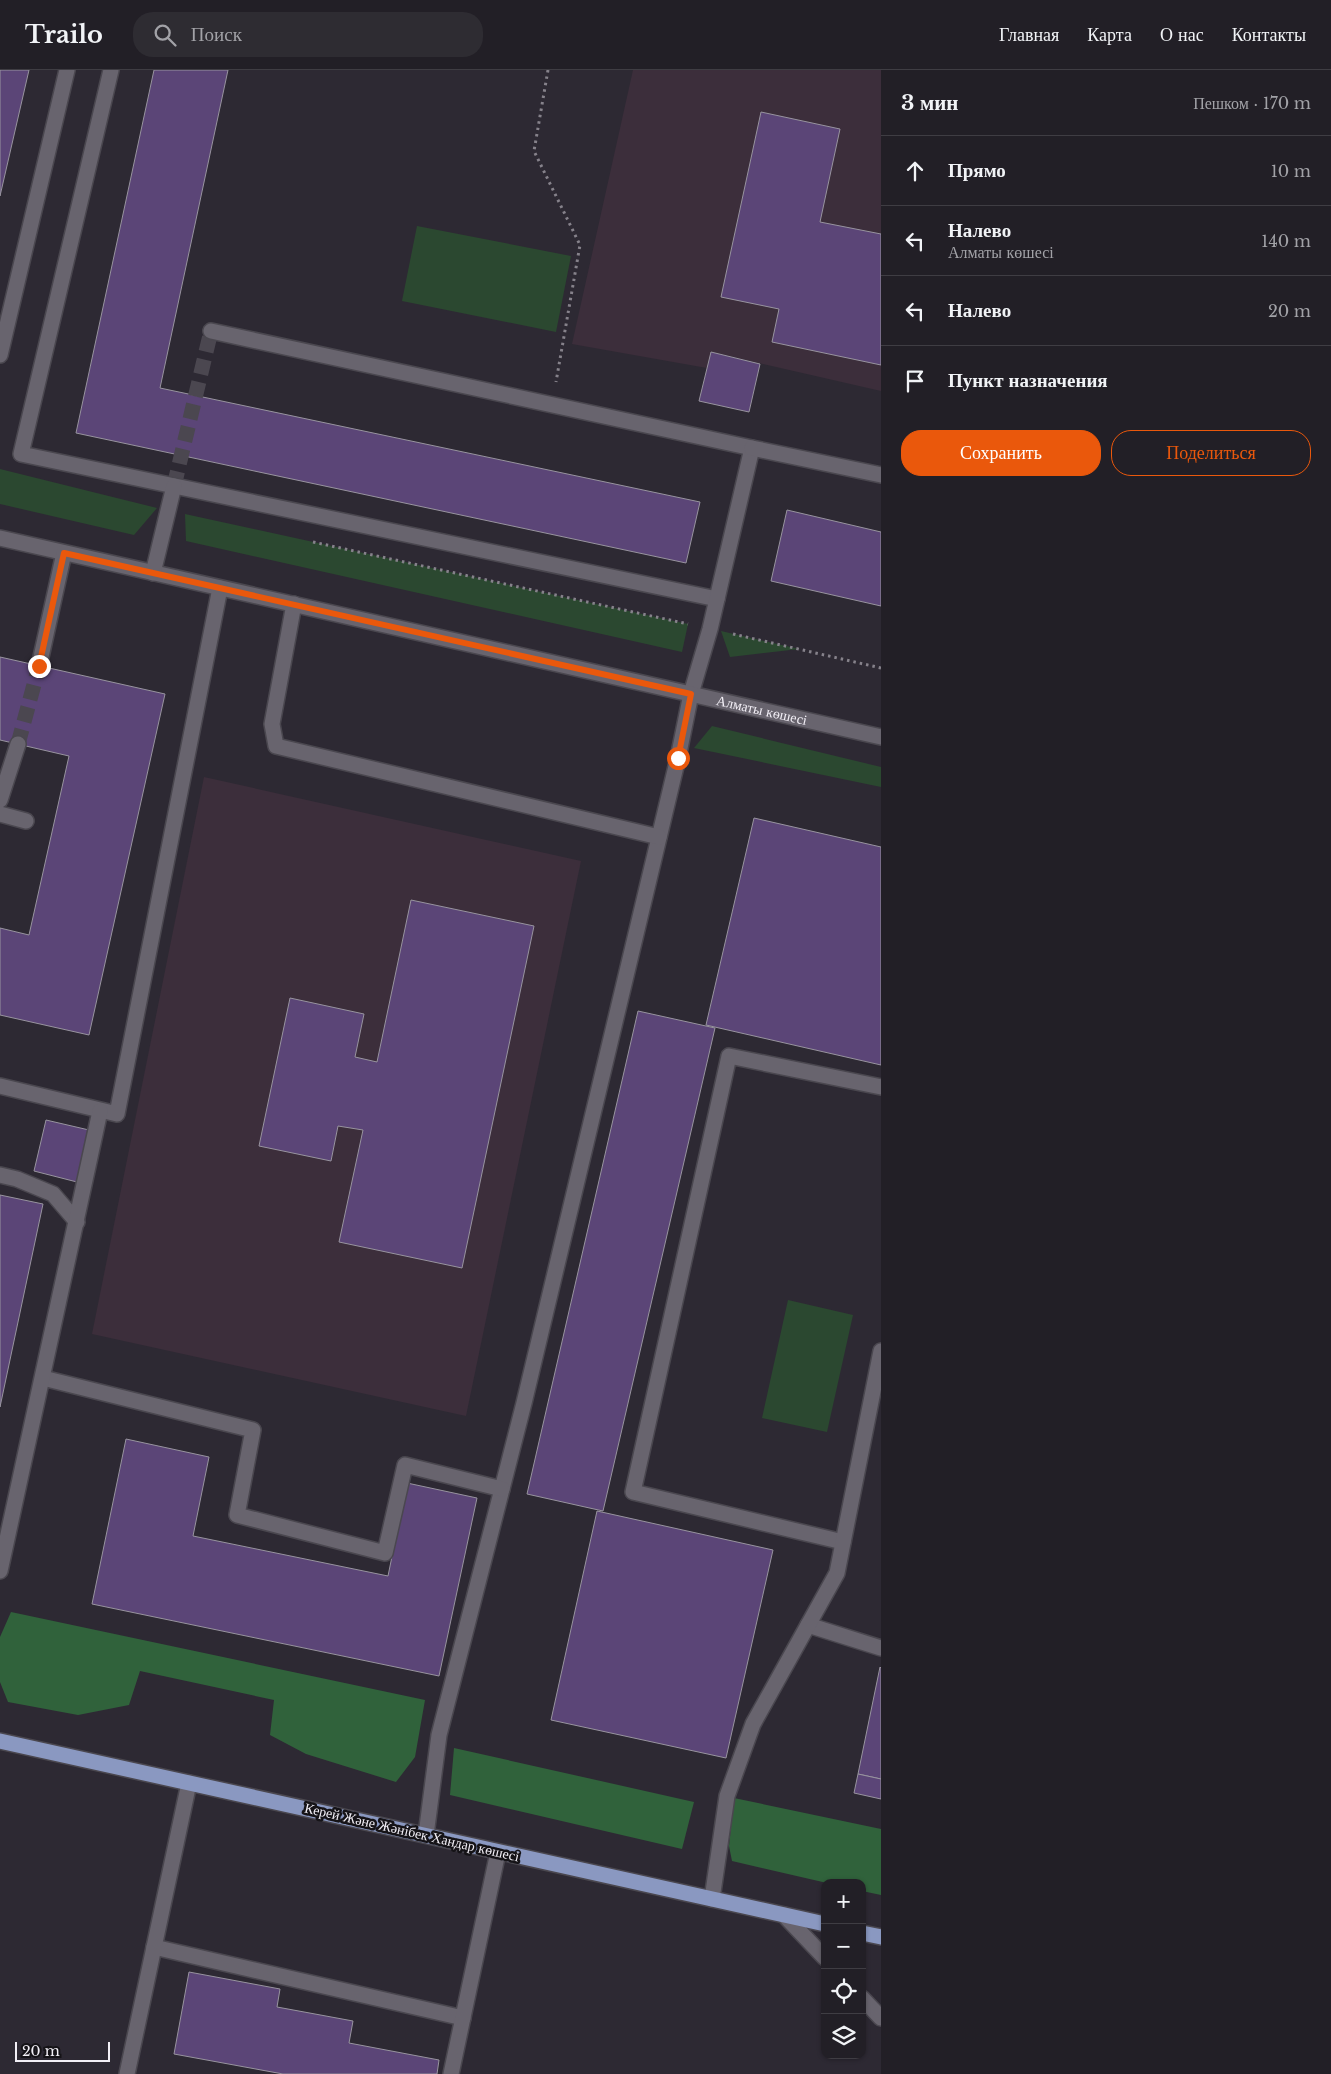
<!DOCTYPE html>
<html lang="ru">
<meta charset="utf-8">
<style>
:root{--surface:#221f26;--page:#2e2c32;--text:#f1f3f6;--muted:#a2a2a7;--line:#3f3d43;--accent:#ea580c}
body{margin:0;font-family:"Libre Baskerville",serif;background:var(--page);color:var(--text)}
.controls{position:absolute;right:15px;bottom:15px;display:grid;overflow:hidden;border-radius:10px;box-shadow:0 1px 4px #0004}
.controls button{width:45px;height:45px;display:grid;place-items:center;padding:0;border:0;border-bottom:1px solid var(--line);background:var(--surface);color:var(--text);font:25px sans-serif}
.scale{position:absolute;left:15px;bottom:12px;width:95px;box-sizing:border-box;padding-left:5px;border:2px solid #f2eff6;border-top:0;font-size:14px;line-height:18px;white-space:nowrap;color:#f2eff6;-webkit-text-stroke:4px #151317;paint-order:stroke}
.stop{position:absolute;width:15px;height:15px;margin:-11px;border:4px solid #ea580c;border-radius:50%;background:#fff}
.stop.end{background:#ea580c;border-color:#fff;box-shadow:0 1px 5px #0008}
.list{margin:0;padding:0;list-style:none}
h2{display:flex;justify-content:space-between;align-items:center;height:65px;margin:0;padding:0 20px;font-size:21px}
h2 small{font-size:16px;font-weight:400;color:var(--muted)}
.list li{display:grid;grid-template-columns:32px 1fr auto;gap:15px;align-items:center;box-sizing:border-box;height:70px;padding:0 20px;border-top:1px solid var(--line)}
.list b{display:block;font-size:19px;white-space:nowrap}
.list p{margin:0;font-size:16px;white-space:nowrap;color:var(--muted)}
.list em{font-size:16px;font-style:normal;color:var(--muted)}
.actions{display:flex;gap:10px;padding:15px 20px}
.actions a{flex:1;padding:11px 0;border:1px solid var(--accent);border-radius:20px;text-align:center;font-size:18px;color:var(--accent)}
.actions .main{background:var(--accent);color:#fff}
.icon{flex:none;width:28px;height:28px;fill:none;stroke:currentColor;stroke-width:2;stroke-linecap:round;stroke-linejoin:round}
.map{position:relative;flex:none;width:881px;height:2004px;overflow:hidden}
header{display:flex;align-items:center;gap:30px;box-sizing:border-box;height:70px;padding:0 25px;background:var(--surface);border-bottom:1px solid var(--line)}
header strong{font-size:24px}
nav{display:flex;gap:28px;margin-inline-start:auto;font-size:18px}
.search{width:350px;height:45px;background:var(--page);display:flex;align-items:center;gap:12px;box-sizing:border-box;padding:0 18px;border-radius:20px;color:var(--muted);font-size:19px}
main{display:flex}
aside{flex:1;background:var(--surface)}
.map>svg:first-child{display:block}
.education{fill:#3c2e3b}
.green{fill:#2b4830}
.forest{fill:#30623b}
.building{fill:#5b4577;stroke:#98949f}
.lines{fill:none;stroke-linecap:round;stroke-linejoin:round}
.minor-tunnel{stroke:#4b4750;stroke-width:15;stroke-dasharray:15 8;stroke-linecap:butt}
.minor-casing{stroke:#4a474f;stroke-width:18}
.major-casing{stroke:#4a474f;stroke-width:18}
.path{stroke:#86828b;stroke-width:3;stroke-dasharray:2.5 4;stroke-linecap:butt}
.minor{stroke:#68646e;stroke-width:15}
.major{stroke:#8a98c1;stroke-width:15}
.route{stroke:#ea580c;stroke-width:6}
.labels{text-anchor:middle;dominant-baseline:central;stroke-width:5;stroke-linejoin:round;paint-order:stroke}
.street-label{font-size:14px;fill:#f2eff6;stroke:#151317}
</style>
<header>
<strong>Trailo</strong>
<div class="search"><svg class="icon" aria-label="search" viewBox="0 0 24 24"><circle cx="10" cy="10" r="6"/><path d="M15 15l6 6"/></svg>Поиск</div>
<nav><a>Главная</a><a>Карта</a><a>О нас</a><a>Контакты</a></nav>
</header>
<main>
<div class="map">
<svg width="881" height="2004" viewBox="0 0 881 2004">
<rect width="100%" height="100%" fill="#2d2933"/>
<g class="education">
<polygon points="633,0 881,0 881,321 711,282 707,298 572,274"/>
<polygon points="204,707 581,791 466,1346 92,1264"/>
</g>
<g class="green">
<polygon points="417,156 571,186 556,262 402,231"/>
<polygon points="0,399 157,438 134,465 0,434"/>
<polygon points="185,444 688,554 682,582 186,471"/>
<polygon points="721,561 799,579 730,587"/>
<polygon points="712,656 881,697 881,717 694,678"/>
<polygon points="788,1230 853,1245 827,1362 762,1348"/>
</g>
<g class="forest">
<polygon points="11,1542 425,1630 415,1687 396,1712 306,1684 270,1665 274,1630 140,1601 129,1635 78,1645 8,1632 0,1612 0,1567"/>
<polygon points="454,1678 694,1732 682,1779 450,1725"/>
<polygon points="734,1728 881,1759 881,1825 862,1821 862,1813 827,1813 732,1791 729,1776"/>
</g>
<g class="building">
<polygon points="0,0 29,0 0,126"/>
<polygon points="154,0 228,0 160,318 700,432 686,493 76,363"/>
<polygon points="761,42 840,59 820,152 881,164 881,295 772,272 779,239 721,227"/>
<polygon points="711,282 760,294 749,342 699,331"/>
<polygon points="787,440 881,462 881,536 771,511"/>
<polygon points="0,587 165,624 89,965 0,945 0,858 29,865 69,686 0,670"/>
<polygon points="754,748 881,777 881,995 706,955"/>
<polygon points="411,830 534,856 462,1198 339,1172 363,1060 338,1056 331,1091 259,1076 290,928 364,944 355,987 377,992"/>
<polygon points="638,941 715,958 603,1441 527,1424"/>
<polygon points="46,1050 89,1060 77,1112 34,1101"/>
<polygon points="0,1125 43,1134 0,1337"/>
<polygon points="126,1369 209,1387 193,1466 388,1506 407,1413 477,1428 439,1606 92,1534"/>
<polygon points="597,1441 773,1480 726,1688 551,1650"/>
<polygon points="880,1597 881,1598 881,1709 858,1704"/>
<polygon points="858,1704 881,1709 881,1729 854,1723"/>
<polygon points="189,1902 280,1919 277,1937 353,1951 349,1973 439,1990 437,2004 283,2004 174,1984"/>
</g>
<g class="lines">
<g class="minor-tunnel">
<polyline points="174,416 211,261"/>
<polyline points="18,674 39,596"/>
</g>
<defs>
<g id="minor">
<polyline points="111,0 21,384 717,529"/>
<polyline points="211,261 752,378 710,559 691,624 678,688 524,1333 439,1665 426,1765"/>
<polyline points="0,285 67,0"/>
<polyline points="752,378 881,405"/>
<path id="s1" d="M0,468L881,667"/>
<polyline points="153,503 174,416"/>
<polyline points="294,534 272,654 276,676 659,767"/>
<polyline points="39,596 64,483"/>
<polyline points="0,730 18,674"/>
<polyline points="0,744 26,751"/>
<polyline points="0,1016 117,1044 220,518"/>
<polyline points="0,1105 17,1109 53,1124 77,1152"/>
<polyline points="43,1308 253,1360 237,1445 385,1483 405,1395 502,1419"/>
<polyline points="843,1472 633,1422 729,986 881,1017"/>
<polyline points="0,1501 100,1041"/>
<polyline points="808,1555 881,1578"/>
<polyline points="712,1829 727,1726 753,1654 837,1503 881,1281"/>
<polyline points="784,1845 825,1888"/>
<polyline points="154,1877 463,1948"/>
<polyline points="862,1928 881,1948"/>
<polyline points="127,2004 189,1713"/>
<polyline points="451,2004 498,1782"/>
</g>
<g id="major">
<polyline points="0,1671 825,1854"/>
<polyline points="862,1863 881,1867"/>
</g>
</defs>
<use href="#minor" class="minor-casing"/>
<use href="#major" class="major-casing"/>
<g class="path">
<polyline points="548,0 534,81 580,175 556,312"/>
<polyline points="313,472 688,554"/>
<polyline points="733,564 881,598"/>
</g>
<use href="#minor" class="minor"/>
<use href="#major" class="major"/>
</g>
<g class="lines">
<polyline class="route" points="39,596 64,483 691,624 678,688"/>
</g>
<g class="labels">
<g class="street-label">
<text stroke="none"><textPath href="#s1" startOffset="781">Алматы көшесі</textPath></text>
<text transform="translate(412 1762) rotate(13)">Керей Және Жәнібек Хандар көшесі</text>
</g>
</g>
</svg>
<div class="controls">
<button>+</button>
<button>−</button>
<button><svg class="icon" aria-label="locate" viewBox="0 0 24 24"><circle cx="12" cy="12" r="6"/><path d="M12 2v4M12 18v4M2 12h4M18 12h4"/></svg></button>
<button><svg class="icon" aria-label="layers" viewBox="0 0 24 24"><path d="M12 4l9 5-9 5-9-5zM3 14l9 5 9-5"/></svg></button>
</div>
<div class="scale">20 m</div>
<div class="stop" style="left:678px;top:688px"></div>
<div class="stop end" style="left:39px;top:596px"></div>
</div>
<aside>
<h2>3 мин<small>Пешком · 170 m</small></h2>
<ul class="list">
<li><svg class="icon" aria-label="ahead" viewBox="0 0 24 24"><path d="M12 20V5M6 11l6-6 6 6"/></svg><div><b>Прямо</b></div><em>10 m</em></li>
<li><svg class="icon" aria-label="left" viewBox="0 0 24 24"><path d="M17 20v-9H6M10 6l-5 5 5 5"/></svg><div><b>Налево</b><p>Алматы көшесі</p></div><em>140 m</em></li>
<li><svg class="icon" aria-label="left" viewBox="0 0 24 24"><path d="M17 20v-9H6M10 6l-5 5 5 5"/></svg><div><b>Налево</b></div><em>20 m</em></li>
<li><svg class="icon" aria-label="arrive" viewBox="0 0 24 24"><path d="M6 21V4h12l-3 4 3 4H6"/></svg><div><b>Пункт назначения</b></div></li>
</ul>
<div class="actions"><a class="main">Сохранить</a><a>Поделиться</a></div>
</aside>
</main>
